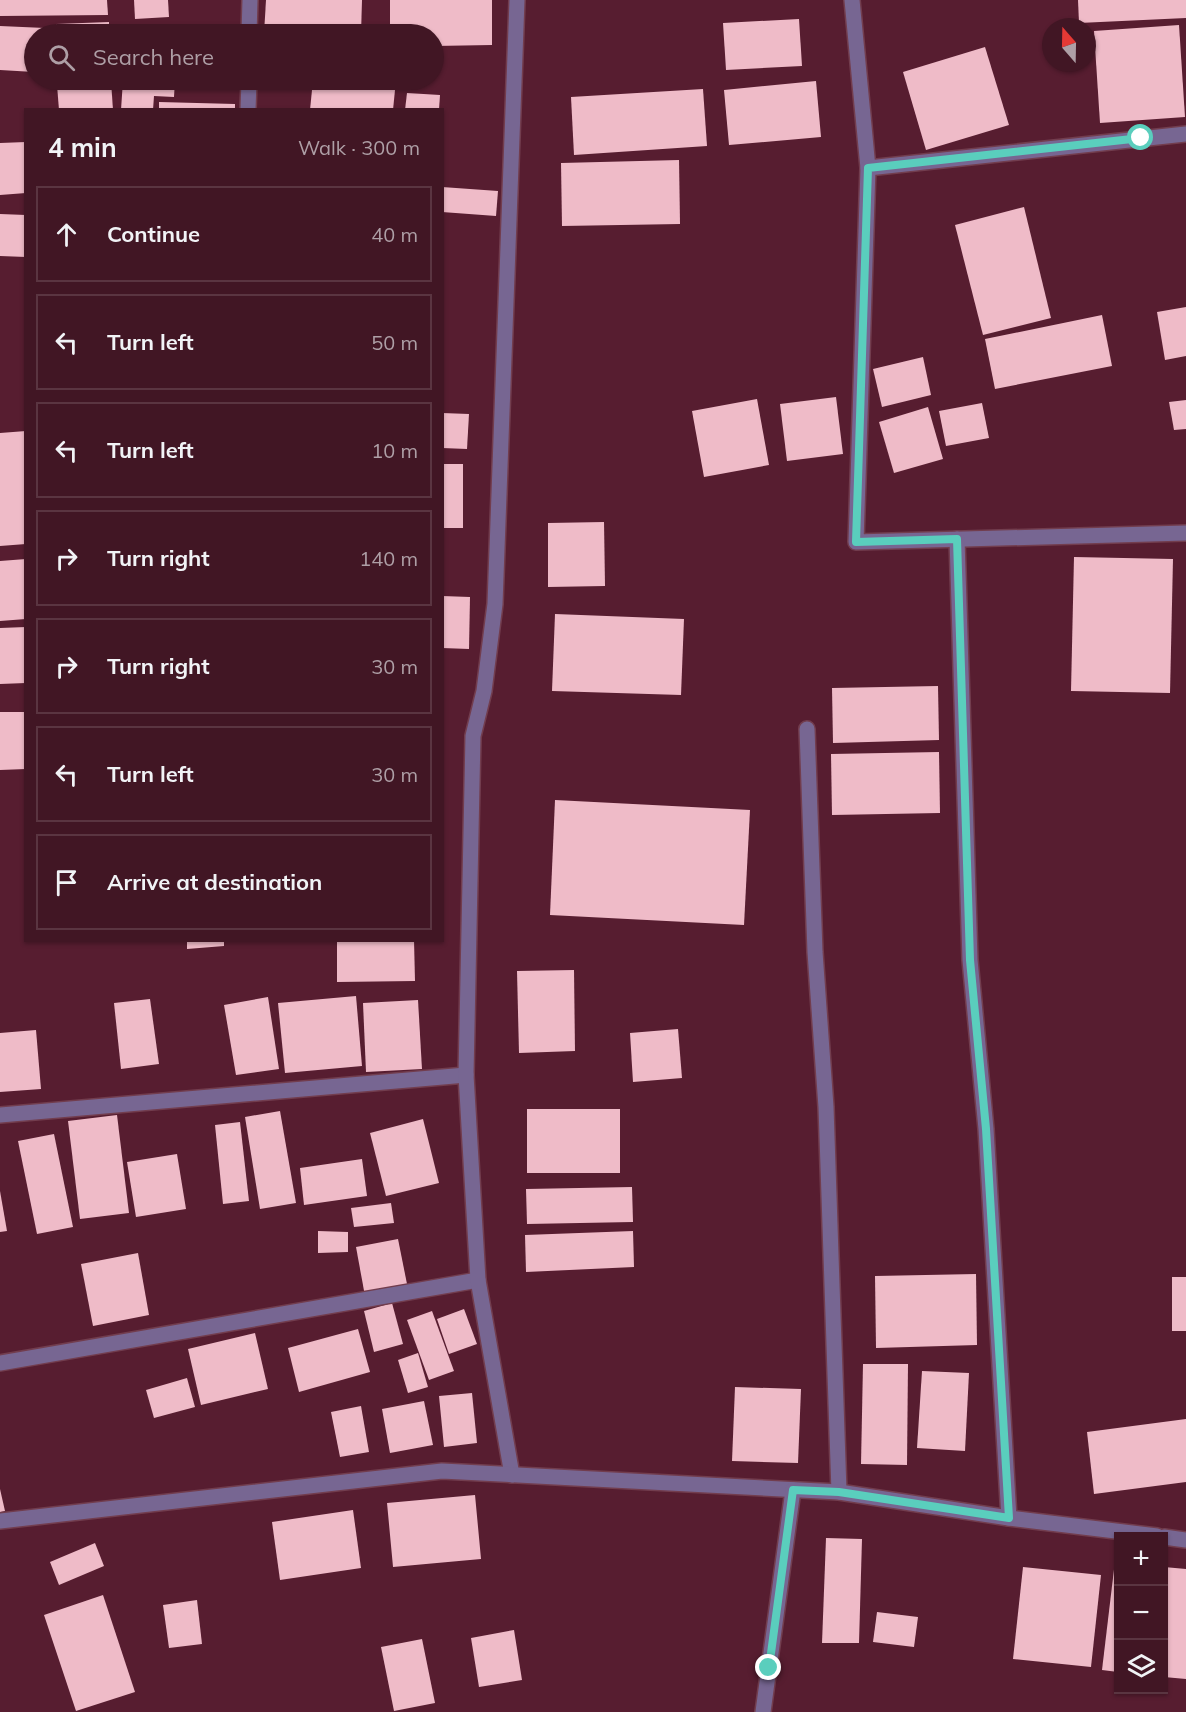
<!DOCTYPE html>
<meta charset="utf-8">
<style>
:root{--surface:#411624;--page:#4c2331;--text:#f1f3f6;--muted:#ae9fa6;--line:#5a3541}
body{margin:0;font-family:Mulish,sans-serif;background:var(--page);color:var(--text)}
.controls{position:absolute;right:18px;bottom:18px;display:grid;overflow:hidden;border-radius:0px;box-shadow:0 2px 4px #0004}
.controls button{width:54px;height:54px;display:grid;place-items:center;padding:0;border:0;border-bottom:2px solid var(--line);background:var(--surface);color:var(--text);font:30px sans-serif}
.compass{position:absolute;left:1042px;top:18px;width:54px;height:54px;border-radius:50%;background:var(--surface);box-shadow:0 2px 4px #0004;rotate:340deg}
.stop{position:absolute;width:18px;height:18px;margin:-14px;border:4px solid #5acebd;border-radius:50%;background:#fff}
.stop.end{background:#5acebd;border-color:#fff;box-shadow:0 2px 6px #0008}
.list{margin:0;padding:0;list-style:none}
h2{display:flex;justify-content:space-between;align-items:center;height:78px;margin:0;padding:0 24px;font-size:26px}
h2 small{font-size:20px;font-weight:400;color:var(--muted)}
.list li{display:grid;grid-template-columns:39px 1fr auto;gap:18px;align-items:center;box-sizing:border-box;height:96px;margin:0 12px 12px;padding:0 12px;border:2px solid var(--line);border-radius:0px}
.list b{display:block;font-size:22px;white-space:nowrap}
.list em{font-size:20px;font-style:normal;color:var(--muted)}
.icon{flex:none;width:33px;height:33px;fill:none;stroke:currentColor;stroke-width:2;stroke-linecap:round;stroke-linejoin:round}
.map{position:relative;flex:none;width:1186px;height:1712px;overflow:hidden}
.search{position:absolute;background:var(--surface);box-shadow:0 2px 4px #0004;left:24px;top:24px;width:420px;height:66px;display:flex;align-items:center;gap:15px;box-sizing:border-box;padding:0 21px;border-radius:33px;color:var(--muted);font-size:22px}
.panel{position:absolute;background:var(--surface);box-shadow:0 2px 4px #0004;left:24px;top:108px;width:420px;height:834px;border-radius:0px}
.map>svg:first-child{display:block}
.building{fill:#efbbc8}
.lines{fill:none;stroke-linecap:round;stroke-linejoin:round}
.minor-casing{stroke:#723d4e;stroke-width:18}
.minor{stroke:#776692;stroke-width:15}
.route{stroke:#5acebd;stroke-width:8}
</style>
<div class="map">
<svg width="1186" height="1712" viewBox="0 0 1186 1712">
<rect width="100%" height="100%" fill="#571d30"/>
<g class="building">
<polygon points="0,0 107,0 108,15 0,16"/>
<polygon points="134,0 168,0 169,17 135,19"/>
<polygon points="266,0 362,0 361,34 264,34"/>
<polygon points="390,0 492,0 492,45 434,46 434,34 390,34"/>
<polygon points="1078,0 1186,0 1186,18 1079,23"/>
<polygon points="799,19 802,66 726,70 723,23"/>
<polygon points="109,22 109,34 56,34 56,24"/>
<polygon points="127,25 177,27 177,34 126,34"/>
<polygon points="1179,25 1185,117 1100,123 1094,31"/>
<polygon points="0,26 45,28 45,34 34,34 34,72 0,70"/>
<polygon points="985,47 1009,125 926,150 903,72"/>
<polygon points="123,80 175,80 174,97 154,96 153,110 121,110"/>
<polygon points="313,80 396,80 393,110 310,110"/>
<polygon points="111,81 113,110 59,110 57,85"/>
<polygon points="816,81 821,137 729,145 724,90"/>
<polygon points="703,89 707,146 574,155 571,97"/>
<polygon points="407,93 440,95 439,110 405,110"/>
<polygon points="159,102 235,104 235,110 159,110"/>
<polygon points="26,142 26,193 0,195 0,143"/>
<polygon points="679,160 680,224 562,226 561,163"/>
<polygon points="442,187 498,191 496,216 442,212"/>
<polygon points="1024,207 1051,318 983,335 955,225"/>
<polygon points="0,214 26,215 26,257 0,256"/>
<polygon points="1186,307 1186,356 1165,360 1157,312"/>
<polygon points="1102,315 1112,366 995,389 985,339"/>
<polygon points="923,357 931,395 882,407 873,369"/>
<polygon points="836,397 843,454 787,461 780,404"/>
<polygon points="757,399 769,465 704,477 692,411"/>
<polygon points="1186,400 1186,429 1174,430 1169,402"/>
<polygon points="982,403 989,438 946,446 939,411"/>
<polygon points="928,407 943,459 894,473 879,422"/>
<polygon points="442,413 469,414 467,449 442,448"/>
<polygon points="26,431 26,544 0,546 0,433"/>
<rect x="442" y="464" width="21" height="64"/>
<polygon points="604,522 605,586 548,587 548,523"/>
<polygon points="1074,557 1173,559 1170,693 1071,691"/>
<polygon points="26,559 26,619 0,621 0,561"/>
<polygon points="442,596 470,597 469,649 442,648"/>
<polygon points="555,614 684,619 681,695 552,691"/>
<polygon points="26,627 26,683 0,684 0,628"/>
<polygon points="938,686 939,740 833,743 832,688"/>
<polygon points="0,712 26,712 26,769 0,770"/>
<polygon points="939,752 940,813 832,815 831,754"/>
<polygon points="555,800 750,810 744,925 550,915"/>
<polygon points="187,940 224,940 224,946 187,949"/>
<polygon points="337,940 414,940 415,981 337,982"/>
<polygon points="574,970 575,1051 519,1053 517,971"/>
<polygon points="356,996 362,1066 285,1073 278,1003"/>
<polygon points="268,997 279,1069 236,1075 224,1005"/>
<polygon points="150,999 159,1064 121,1069 114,1003"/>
<polygon points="418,1000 422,1069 366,1072 363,1003"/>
<polygon points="678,1029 682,1078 633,1082 630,1033"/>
<polygon points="36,1030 41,1089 0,1092 0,1033"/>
<rect x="527" y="1109" width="93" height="64"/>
<polygon points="280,1111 296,1203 260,1209 245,1117"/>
<polygon points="117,1115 129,1213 80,1219 68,1121"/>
<polygon points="423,1119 439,1183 386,1196 370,1133"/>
<polygon points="240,1122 249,1201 223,1204 215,1125"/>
<polygon points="54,1134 73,1227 37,1234 18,1141"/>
<polygon points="177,1154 186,1209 136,1217 127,1162"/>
<polygon points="362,1159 367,1196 304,1205 300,1168"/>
<polygon points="632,1187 633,1222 527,1224 526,1189"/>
<polygon points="0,1191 7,1231 0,1232"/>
<polygon points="391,1203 394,1223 354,1227 351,1208"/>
<polygon points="318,1231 348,1232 348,1252 318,1253"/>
<polygon points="633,1231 634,1267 526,1272 525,1235"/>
<polygon points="398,1239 408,1289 365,1296 356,1247"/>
<polygon points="138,1253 149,1315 93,1326 81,1264"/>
<polygon points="976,1274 977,1345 876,1348 875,1276"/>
<rect x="1172" y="1277" width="14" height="54"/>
<polygon points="392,1303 403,1344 374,1352 364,1311"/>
<polygon points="464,1309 477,1344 449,1354 437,1319"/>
<polygon points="432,1311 454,1371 429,1380 407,1320"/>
<polygon points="358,1329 370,1372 299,1392 288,1348"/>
<polygon points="255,1333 268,1389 201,1405 188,1349"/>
<polygon points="418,1353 428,1387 408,1393 398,1360"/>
<polygon points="863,1364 908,1364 907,1465 861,1464"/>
<polygon points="922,1371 969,1373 965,1451 917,1448"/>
<polygon points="187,1378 195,1407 154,1418 146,1390"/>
<polygon points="735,1387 801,1389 798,1463 732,1461"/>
<polygon points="472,1393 477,1443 444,1447 439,1396"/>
<polygon points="424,1401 433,1445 390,1453 382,1409"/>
<polygon points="361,1406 369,1452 340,1457 331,1412"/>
<polygon points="1186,1419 1186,1482 1094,1494 1087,1432"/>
<polygon points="0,1489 5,1511 0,1512"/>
<polygon points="475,1495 481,1559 393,1567 387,1503"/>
<polygon points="353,1510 361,1568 280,1580 272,1522"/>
<polygon points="826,1538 862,1539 859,1643 822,1643"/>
<polygon points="95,1543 104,1566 59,1585 50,1562"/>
<polygon points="1115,1561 1118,1562 1118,1672 1102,1670"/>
<polygon points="1023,1567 1101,1575 1091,1667 1013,1659"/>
<polygon points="1164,1567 1186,1569 1186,1679 1164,1677"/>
<polygon points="103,1595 135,1692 76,1711 44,1615"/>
<polygon points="197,1600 202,1644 169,1648 163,1605"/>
<polygon points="877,1612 918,1617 914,1647 873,1642"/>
<polygon points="514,1630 522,1680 479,1687 471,1638"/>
<polygon points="422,1639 435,1703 394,1711 381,1647"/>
</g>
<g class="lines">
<defs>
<g id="minor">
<polyline points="852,0 868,168 1186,134"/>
<polyline points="249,34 250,0"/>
<polyline points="248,110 249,80"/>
<polyline points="868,168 856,542 1186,533"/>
<polyline points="957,539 970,960 986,1129 1009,1518"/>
<polyline points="807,729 815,952 826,1107 839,1492"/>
<polyline points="0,1115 466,1075"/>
<polyline points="0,1363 478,1280"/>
<polyline points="512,1475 478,1280 466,1075 473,736 484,691 495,604 517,0"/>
<polyline points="0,1521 442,1471 839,1492 1009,1518 1157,1536"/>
<polyline points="1164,1537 1186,1540"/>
<polyline points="763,1712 793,1490"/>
</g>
</defs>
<use href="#minor" class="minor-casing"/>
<use href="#minor" class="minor"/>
</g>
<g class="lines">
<polyline class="route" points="769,1668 793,1490 839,1492 1009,1518 986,1129 970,960 957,539 856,542 868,168 1141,138"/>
</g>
</svg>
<div class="controls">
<button>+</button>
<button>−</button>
<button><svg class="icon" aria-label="layers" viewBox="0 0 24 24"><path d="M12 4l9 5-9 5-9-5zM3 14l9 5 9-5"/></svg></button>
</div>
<svg class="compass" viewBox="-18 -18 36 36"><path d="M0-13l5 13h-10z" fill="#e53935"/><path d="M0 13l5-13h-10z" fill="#ae9fa6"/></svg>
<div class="stop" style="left:1141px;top:138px"></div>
<div class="stop end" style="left:769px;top:1668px"></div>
<div class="search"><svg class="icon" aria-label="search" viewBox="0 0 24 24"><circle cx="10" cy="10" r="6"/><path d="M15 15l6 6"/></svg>Search here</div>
<section class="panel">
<h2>4 min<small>Walk · 300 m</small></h2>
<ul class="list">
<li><svg class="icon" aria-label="ahead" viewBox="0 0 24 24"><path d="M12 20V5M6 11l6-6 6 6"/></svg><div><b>Continue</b></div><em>40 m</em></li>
<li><svg class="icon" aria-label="left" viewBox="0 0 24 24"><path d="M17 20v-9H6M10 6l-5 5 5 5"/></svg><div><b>Turn left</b></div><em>50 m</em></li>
<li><svg class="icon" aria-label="left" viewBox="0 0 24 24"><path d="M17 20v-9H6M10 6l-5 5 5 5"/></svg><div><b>Turn left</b></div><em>10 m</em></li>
<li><svg class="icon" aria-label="right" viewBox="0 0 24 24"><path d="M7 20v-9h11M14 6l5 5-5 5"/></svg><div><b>Turn right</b></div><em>140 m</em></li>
<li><svg class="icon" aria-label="right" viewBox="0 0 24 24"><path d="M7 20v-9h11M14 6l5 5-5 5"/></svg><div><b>Turn right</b></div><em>30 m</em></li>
<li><svg class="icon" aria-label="left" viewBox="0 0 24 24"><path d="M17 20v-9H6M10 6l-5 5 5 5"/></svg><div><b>Turn left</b></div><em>30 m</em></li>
<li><svg class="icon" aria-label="arrive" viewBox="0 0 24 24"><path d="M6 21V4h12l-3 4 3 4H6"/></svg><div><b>Arrive at destination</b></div></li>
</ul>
</section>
</div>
